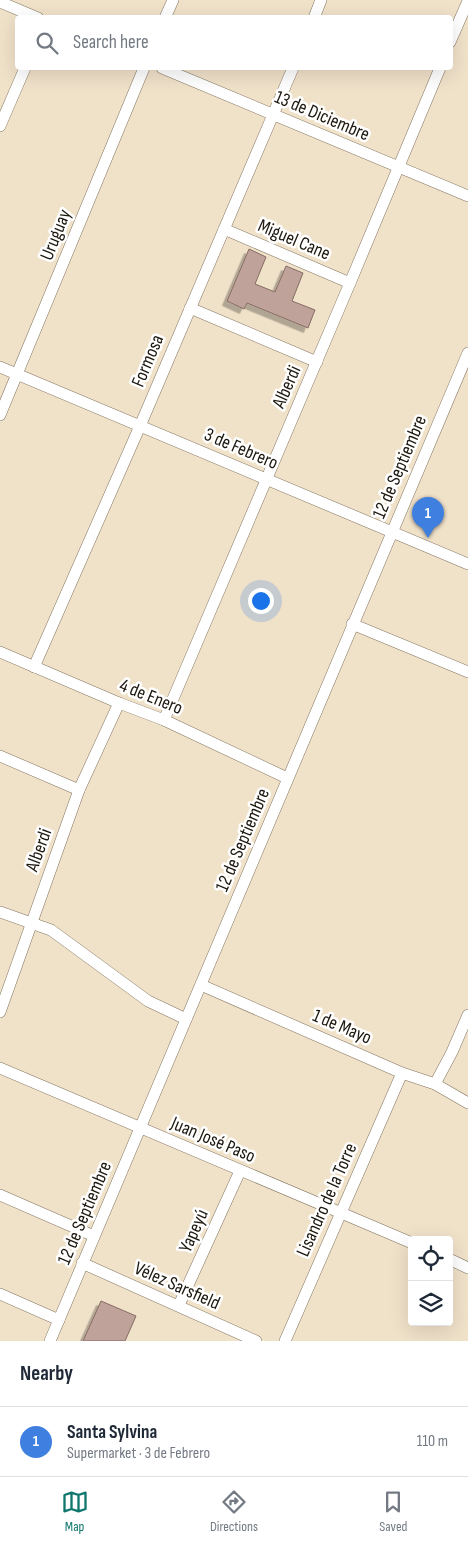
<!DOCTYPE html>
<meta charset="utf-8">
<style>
:root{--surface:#fff;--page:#f6f6f7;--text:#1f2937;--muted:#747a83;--line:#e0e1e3;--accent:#0f766e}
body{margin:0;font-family:"Sofia Sans Condensed",sans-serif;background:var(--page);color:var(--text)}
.controls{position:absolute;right:15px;bottom:15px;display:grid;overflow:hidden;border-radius:5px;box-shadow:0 5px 20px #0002}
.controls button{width:45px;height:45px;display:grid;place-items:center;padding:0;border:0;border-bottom:1px solid var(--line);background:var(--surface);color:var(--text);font:25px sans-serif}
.you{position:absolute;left:260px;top:600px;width:18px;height:18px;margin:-12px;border:4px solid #fff;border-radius:50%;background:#1a73e8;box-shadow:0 0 0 8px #1a73e833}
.badge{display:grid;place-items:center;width:32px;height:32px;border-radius:50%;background:var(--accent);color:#fff;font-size:16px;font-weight:700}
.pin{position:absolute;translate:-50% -41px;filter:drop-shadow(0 1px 2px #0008)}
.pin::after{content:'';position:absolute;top:26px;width:18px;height:15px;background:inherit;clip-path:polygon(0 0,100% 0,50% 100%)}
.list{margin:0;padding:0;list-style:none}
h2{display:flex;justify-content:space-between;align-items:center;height:65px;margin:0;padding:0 20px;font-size:21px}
h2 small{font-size:16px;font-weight:400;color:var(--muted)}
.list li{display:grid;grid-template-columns:32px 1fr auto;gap:15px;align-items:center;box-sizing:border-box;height:70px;padding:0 20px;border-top:1px solid var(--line)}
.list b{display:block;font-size:19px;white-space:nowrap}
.list p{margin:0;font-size:16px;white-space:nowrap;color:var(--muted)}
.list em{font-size:16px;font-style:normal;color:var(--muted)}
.icon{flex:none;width:28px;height:28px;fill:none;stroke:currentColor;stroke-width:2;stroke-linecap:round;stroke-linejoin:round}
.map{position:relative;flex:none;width:468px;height:1341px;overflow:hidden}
.search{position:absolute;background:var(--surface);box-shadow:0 5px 20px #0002;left:15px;right:15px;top:15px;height:55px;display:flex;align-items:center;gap:12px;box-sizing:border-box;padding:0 18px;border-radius:5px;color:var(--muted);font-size:19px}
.sheet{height:135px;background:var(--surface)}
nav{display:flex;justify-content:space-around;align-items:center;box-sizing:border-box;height:70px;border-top:1px solid var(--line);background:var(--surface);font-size:14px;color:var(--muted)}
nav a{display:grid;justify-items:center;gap:2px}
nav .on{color:var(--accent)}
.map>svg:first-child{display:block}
.building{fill:#bfa39a;stroke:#856b63;filter:url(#shadow)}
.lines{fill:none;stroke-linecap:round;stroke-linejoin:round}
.minor-casing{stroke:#847661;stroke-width:12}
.minor{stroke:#fff;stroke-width:11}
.labels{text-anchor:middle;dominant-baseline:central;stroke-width:5;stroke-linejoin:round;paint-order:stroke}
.street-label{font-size:19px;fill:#1d180f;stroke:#fff}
</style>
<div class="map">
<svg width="468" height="1341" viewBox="0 0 468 1341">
<defs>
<filter id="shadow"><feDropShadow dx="-4.5" dy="4.5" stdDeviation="0" flood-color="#0004"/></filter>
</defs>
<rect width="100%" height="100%" fill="#f0e1c9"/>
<g class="building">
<polygon points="249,249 266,257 255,284 275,292 286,266 303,273 292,301 315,310 308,328 247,303 244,309 227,301"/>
<polygon points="101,1301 136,1316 125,1341 83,1341"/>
</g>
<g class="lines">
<defs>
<g id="minor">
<polyline points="0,2 38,18"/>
<polyline points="165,18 173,0"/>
<polyline points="314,18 321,0"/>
<polyline points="450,42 468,1"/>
<polyline points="162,68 468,196"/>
<polyline points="0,126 25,68"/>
<polyline points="224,229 350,283"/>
<polyline points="190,308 317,362"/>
<polyline points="0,367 468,564"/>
<polyline points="0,415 144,68"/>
<polyline points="352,624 468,672"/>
<polyline points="0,652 119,703 164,720 287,778"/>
<polyline points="34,667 140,426 293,68"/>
<polyline points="164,720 350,283 440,68"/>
<polyline points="0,756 79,790"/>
<polyline points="0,912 51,930 148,1001 186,1019"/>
<polyline points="201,985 402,1073 435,1084 468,1103"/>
<polyline points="0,1012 79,790 119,703"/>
<polyline points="0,1068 412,1243"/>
<polyline points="435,1084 452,1052 468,1015"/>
<polyline points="0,1195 94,1236"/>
<polyline points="449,1259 468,1268"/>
<polyline points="82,1263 256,1341"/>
<polyline points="0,1294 59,1320"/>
<polyline points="179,1305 240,1171"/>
<polyline points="50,1341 468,353"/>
<polyline points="285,1341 402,1073"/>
</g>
</defs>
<use href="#minor" class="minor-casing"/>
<use href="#minor" class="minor"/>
</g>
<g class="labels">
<g class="street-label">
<text transform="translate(322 116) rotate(23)">13 de Diciembre</text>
<text transform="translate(56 235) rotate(-68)">Uruguay</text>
<text transform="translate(294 240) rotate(23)">Miguel Cane</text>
<text transform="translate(148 361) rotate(-67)">Formosa</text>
<text transform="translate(287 387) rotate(-66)">Alberdi</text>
<text transform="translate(241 449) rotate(23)">3 de Febrero</text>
<text transform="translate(400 467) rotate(-67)">12 de Septiembre</text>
<text transform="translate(151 697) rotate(22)">4 de Enero</text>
<text transform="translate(243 840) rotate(-67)">12 de Septiembre</text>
<text transform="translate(39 850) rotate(-70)">Alberdi</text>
<text transform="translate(342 1027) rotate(23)">1 de Mayo</text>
<text transform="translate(213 1140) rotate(23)">Juan José Paso</text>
<text transform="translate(327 1200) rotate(-66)">Lisandro de la Torre</text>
<text transform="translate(85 1213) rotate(-67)">12 de Septiembre</text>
<text transform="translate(194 1231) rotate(-66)">Yapeyú</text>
<text transform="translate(177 1286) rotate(24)">Vélez Sarsfield</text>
</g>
</g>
</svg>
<div class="controls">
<button><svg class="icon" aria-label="locate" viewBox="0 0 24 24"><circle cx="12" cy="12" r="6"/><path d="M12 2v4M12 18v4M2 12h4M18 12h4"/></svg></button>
<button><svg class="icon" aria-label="layers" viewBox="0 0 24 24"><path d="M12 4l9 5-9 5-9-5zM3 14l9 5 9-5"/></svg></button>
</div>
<div class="you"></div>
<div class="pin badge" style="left:428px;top:538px;background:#3f7fe0">1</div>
<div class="search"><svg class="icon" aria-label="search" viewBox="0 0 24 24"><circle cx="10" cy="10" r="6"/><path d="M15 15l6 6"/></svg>Search here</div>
</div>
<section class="sheet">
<h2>Nearby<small></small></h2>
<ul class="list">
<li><span class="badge" style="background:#3f7fe0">1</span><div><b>Santa Sylvina</b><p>Supermarket · 3 de Febrero</p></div><em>110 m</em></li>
</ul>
</section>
<nav>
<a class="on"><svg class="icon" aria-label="map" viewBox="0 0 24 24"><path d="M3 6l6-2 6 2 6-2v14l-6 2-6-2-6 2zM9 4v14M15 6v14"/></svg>Map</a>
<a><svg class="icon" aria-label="directions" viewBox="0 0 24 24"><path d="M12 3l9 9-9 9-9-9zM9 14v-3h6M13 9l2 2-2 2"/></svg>Directions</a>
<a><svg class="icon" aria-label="saved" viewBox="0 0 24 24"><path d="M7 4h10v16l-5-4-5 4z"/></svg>Saved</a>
</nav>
